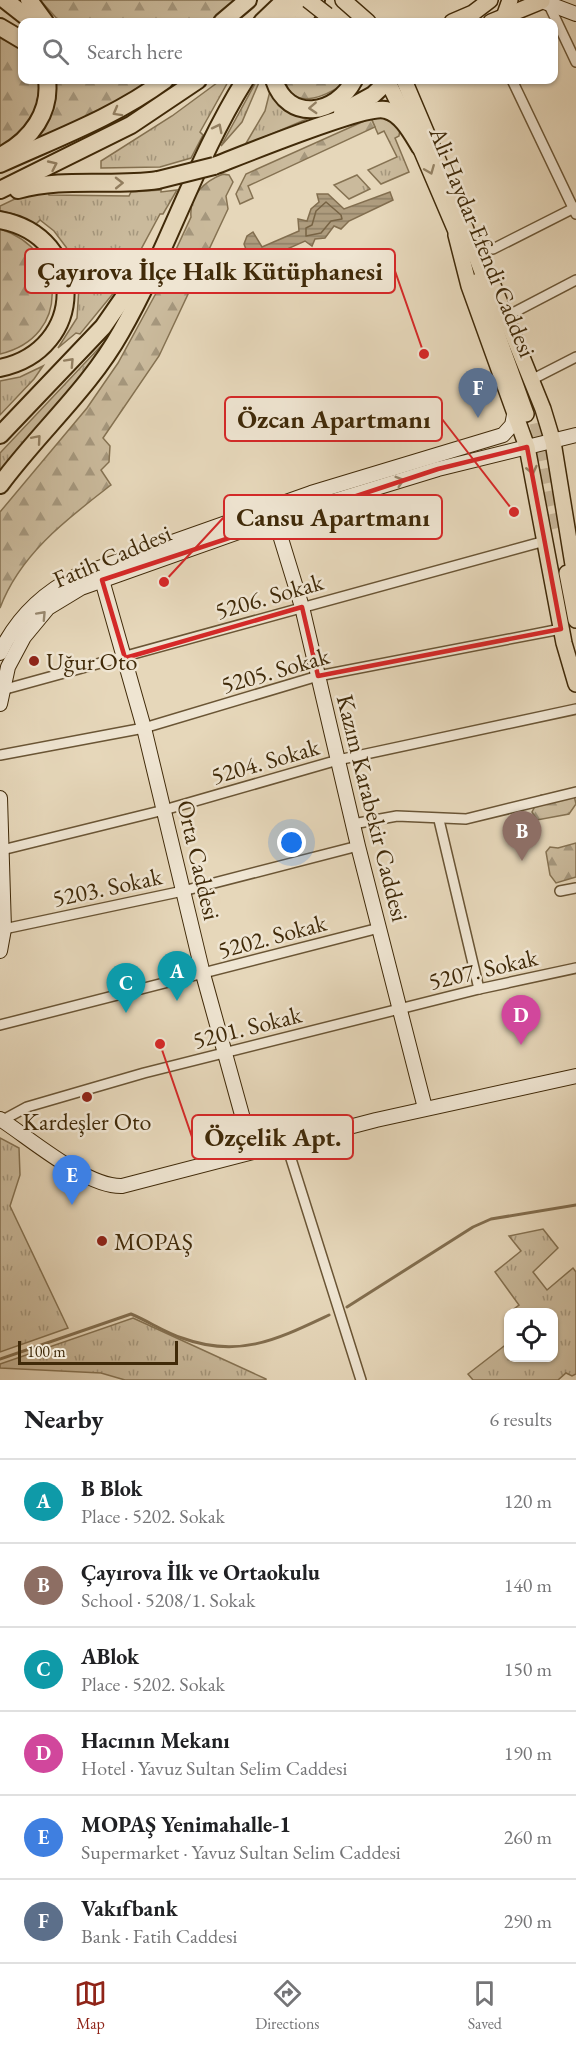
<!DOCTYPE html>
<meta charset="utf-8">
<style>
:root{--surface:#fff;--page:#f6f6f6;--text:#202124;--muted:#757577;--line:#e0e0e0;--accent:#8f2418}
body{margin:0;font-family:"EB Garamond",serif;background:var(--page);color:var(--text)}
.controls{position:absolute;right:18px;bottom:18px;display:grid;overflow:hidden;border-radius:12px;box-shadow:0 2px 4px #0004}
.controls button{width:54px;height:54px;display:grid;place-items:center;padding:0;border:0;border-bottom:2px solid var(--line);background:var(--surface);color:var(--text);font:30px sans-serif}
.scale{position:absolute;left:18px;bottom:15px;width:160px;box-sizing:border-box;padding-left:6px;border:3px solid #402a09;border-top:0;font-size:16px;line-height:21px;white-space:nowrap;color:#402a09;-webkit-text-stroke:4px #efe5d2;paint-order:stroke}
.you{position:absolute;left:292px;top:843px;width:21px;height:21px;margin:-15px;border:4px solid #fff;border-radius:50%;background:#1a73e8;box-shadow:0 0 0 9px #1a73e833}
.badge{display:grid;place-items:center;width:39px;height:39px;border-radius:50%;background:var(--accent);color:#fff;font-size:20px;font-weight:700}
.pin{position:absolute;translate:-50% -50px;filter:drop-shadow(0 2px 3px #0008)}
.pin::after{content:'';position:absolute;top:32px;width:21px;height:18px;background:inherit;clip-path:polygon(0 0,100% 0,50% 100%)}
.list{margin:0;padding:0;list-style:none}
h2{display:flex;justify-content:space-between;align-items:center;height:78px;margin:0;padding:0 24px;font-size:26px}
h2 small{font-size:20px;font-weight:400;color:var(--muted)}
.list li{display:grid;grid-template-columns:39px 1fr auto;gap:18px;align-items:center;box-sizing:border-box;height:84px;padding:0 24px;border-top:2px solid var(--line)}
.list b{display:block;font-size:22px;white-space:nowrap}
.list p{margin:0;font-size:20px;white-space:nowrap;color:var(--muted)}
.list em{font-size:20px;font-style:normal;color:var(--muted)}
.icon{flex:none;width:33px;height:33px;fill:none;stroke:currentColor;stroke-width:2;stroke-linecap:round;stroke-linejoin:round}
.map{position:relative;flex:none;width:576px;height:1380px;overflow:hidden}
.search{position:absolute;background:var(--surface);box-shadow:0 2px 4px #0004;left:18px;right:18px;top:18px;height:66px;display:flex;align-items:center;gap:15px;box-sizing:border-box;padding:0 21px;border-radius:12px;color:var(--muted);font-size:22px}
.sheet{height:582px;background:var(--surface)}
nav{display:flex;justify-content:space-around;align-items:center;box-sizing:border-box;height:84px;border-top:2px solid var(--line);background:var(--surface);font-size:16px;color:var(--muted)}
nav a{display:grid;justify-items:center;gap:3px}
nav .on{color:var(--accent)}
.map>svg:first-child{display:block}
.grass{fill:url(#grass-tufts);stroke:#857252;stroke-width:1.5}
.forest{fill:url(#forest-firs);stroke:#857252;stroke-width:1.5}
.water{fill:url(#water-rules);stroke:#826e4f;stroke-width:1.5}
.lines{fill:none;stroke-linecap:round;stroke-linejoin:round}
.shore{stroke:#776344;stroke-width:1.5}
.stream{stroke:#826e4f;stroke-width:3}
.primary-tunnel{stroke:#c5b497;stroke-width:15;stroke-dasharray:15 8;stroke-linecap:butt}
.street-casing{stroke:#6a5535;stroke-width:12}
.secondary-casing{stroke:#402a09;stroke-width:16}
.primary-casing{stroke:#402a09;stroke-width:18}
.highway-casing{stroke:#402a09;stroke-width:20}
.street{stroke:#efe5d2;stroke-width:9}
.secondary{stroke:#efe5d2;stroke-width:14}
.primary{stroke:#e6d7ba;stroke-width:15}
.highway{stroke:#e6d7ba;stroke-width:16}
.primary-bridge-casing{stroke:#402a09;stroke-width:18;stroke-linecap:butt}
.highway-bridge-casing{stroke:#402a09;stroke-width:20;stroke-linecap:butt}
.primary-bridge{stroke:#e6d7ba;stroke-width:15}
.highway-bridge{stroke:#e6d7ba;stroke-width:16}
.oneway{stroke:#938062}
.oneway2{stroke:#98886e}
.marked{fill:none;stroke:#d62828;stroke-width:4.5;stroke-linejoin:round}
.poi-dot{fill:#8f2418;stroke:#efe5d2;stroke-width:2}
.labels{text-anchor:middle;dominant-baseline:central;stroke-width:5;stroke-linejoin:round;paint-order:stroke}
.street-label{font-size:24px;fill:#402a09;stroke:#efe5d2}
.poi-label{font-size:24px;fill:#402a09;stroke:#efe5d2;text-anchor:start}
.leader{fill:none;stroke:#d62828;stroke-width:2}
.callout-dot{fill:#d62828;stroke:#efe5d2;stroke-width:2}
.callout{fill:#efe5d2;stroke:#d62828;stroke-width:2}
.callout-label{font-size:26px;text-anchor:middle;font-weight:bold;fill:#402a09}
</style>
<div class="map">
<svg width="576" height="1380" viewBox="0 0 576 1380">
<defs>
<pattern id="grass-tufts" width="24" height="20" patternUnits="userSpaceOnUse" patternTransform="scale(1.5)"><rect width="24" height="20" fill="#caba9c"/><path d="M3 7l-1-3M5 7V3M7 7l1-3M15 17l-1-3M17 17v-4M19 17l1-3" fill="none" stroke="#a5977d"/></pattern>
<pattern id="forest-firs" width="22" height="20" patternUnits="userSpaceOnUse" patternTransform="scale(1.5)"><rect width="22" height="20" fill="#caba9c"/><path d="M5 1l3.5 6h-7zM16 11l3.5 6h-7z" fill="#a5977d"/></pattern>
<pattern id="water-rules" width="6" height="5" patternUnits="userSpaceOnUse" patternTransform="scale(1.5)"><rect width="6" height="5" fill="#ae9c7e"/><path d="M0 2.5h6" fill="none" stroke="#8f7f65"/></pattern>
</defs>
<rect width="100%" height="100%" fill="#e6d7ba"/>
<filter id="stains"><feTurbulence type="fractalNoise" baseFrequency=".00333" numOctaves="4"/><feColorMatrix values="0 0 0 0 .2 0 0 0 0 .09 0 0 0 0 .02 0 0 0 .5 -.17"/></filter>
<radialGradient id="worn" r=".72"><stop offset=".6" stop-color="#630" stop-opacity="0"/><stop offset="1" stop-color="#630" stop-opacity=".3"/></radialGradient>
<g class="grass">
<polygon points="221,80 229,80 200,132 203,135 191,158 160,167 101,168 101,161 172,116"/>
<polygon points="257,80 260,80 242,122 221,146"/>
<polygon points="270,91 319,114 245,145 265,111"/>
<polygon points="382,115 400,129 399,136 395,138 409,172 381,184 368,170 397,157 384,131 378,134 371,118"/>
<polygon points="357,175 370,189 349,199 334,185"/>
<polygon points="161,190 161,192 177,190 163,214 160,214 125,279 80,334 76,333 58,348 77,318 79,287 75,265 66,247 54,231 40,220 36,224 14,214 0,211 0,206 19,197 48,191 49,195 129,196 131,192"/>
<polygon points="115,331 99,357 0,476 0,453"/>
<polygon points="43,366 34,379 0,415 0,381 20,377"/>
<polygon points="0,1138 19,1148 20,1175 10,1206 68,1328 0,1352"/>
<polygon points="543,1229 558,1248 533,1272 547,1290 573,1268 576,1272 576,1374 572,1376 566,1373 558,1380 473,1380 468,1374 508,1343 508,1358 554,1358 554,1312 510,1312 519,1305 495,1272 521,1251 509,1236"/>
<polygon points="133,1318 266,1379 266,1380 125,1380 101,1373 0,1368 0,1364"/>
</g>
<g class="forest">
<polygon points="40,0 234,0 210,22 60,22"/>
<path d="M0,34L22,46V80H40C47,116 24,129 0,151Z"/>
<path d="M52,80H134L148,82L122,99L35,143C47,122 55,103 52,80Z"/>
<path d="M285,80H348C332,94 293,114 285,80Z"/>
<polygon points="371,118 375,127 248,186 253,198 240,204 236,194 246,174"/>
<path d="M223,174L229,175L233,182L226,196L228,209L159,356L103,438L110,446L109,462L101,470L111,485C67,519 20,554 0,608V512L87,408L118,363L155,295L191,217C189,195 205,181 223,174Z"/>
<path d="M0,229C67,250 72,337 0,354Z"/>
<polygon points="541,795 574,795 576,804 569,814 537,820 532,812"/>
<polygon points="576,843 576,877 556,883 550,875 546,852 550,847 558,848"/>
</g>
<polygon class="water" points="390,192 393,200 349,221 341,229 334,226 325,238 315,239 312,246 305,241 267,258 274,275 272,278 248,276 249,257 244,244 247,236 253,232 262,247 299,231 298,219 307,221 311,209 319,202 317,194 328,194 344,209"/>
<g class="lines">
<polygon class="shore" points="326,202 341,215 342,219 331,221 321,233 306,236 306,228 312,225 316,211"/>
<g class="stream">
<polyline points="347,1307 473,1227 491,1219 576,1205"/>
<path d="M0,1359L131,1314C148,1321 164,1332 182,1338C239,1359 278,1339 329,1315"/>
</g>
<polyline class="primary-tunnel" points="537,423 560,530"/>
<defs>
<g id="street">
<polyline points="549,5 576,62"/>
<polyline points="512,80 576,214"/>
<polyline points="471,243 481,248 493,249 576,207"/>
<polyline points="507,316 576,280"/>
<polyline points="533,379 576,357"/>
<polyline points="2,690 545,541"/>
<polyline points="0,755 144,728 318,676 561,629"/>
<polyline points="439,820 479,989"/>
<polyline points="353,824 397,816 466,819 576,792"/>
<polyline points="2,850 164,810 338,760 576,709"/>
<polyline points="560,891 576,888"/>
<polyline points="4,929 183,891 358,846"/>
<polyline points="0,1025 379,928"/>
<polyline points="3,1120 27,1107 144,1073 479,989 576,968"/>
<polyline points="286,1143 361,1380"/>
</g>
<g id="secondary">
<polyline points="539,0 576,14"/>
<polyline points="275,519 302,607 358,846 425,1108"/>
<polyline points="102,580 144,728 203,974 252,1151"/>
<path d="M0,653C16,619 43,593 76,576L311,493L503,435L512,425L515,410"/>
<polyline points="0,704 8,667 24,637 48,608 81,588 275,519 438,469 576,435"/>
<polyline points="0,798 4,929 0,951"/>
<path d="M0,1119C31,1139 86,1187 122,1186L376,1120L576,1076"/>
</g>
<g id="primary">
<polyline points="343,0 368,22"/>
<polyline points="504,17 510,0"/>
<polyline points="452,22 473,13 490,0"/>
<polyline points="491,22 542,1"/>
<polyline points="387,80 420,147 461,243"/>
<polyline points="404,80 452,193 489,290"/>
<polyline points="456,235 469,286 527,447 564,643 576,684"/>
<polyline points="490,278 543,409 553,442 576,583"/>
<polyline points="478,281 526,414"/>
<polyline points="567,573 576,620"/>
</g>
<g id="highway">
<polyline points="5,0 33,22"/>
<polyline points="29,0 45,22"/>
<polyline points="222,22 248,0"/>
<polyline points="262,22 285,0"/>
<polyline points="282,22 298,0"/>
<polyline points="301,22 316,0"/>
<polyline points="0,27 22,40"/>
<path d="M274,80C288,123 336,115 354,80"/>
<polyline points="342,112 373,95 388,81"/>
<path d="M4,154C31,139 51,112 47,80"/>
<path d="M0,164C57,138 115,117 165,80"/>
<path d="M214,166C240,156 367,104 386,110C402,114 412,134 420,147"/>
<polyline points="0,190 131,125 198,80"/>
<path d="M18,190C64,177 111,187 158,180"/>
<path d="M0,220C88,236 87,350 0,368"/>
<polyline points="0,435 103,327 144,268"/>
<path d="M0,485C39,432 89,389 121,332C168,250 195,160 245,80"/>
</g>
</defs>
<use href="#street" class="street-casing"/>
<use href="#secondary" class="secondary-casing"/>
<use href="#primary" class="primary-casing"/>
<use href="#highway" class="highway-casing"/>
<use href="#street" class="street"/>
<use href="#secondary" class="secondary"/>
<use href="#primary" class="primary"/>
<use href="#highway" class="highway"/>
<defs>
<polyline id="primary-bridge" points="308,0 327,15"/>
<polyline id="highway-bridge" points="158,180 214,166"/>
</defs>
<use href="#primary-bridge" class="primary-bridge-casing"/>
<use href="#highway-bridge" class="highway-bridge-casing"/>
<use href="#primary-bridge" class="primary-bridge"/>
<use href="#highway-bridge" class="highway-bridge"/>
</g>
<defs><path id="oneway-chevron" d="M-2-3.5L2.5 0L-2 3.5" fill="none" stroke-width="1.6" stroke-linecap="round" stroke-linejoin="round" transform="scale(1.5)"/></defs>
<g class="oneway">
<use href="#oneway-chevron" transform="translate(313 108) rotate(177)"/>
<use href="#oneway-chevron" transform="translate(117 112) rotate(151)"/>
<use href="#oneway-chevron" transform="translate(218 128) rotate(-63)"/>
<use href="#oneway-chevron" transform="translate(53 165) rotate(-25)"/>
<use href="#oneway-chevron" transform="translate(430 170) rotate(68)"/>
<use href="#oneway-chevron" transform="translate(119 183) rotate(-1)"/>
<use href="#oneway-chevron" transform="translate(70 362) rotate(-47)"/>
<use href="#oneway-chevron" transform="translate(37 439) rotate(-49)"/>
<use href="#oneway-chevron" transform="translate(532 470) rotate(77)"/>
</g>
<g class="oneway2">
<use href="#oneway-chevron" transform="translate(400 481) rotate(-17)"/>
<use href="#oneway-chevron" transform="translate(42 615) rotate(-47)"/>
</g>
<path class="marked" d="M527,447L561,629L318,676L302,607L125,658L102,580L438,469Z"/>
<g class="poi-dot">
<circle cx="34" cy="661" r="6"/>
<circle cx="87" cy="1097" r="6"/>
<circle cx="102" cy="1241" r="6"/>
</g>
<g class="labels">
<g class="street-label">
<text transform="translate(483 242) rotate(68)">Ali Haydar Efendi Caddesi</text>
<text transform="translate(112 556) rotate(-23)">Fatih Caddesi</text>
<text transform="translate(269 596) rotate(-16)">5206. Sokak</text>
<text transform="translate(275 670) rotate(-16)">5205. Sokak</text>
<text transform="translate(265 761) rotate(-16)">5204. Sokak</text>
<text transform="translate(373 808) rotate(76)">Kazım Karabekir Caddesi</text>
<text transform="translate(199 860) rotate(77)">Orta Caddesi</text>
<text transform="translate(107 887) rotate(-12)">5203. Sokak</text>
<text transform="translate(272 936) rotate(-15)">5202. Sokak</text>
<text transform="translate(483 969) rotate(-13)">5207. Sokak</text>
<text transform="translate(247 1027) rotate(-14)">5201. Sokak</text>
</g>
<g class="poi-label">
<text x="46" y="661">Uğur Oto</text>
<text x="87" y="1121" text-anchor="middle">Kardeşler Oto</text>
<text x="114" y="1241">MOPAŞ</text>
</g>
</g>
<path class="leader" d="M424 354L395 271M514 512L442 419M164 582L224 517M160 1044L192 1137"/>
<g class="callout-dot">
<circle cx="424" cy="354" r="6"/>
<circle cx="514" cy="512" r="6"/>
<circle cx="164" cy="582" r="6"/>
<circle cx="160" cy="1044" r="6"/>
</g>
<g class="callout">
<rect x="25" y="249" width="370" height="44" rx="6"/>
<rect x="225" y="397" width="217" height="44" rx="6"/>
<rect x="224" y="495" width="218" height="44" rx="6"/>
<rect x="192" y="1115" width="161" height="44" rx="6"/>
</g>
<g class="callout-label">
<text x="210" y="280">Çayırova İlçe Halk Kütüphanesi</text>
<text x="334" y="428">Özcan Apartmanı</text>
<text x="333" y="526">Cansu Apartmanı</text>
<text x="273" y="1146">Özçelik Apt.</text>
</g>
<rect width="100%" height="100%" filter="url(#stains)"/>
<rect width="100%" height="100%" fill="url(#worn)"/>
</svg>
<div class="controls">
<button><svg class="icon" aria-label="locate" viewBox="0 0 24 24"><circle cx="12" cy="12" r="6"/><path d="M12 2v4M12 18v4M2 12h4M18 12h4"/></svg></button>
</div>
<div class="scale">100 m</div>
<div class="you"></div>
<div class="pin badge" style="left:177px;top:1001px;background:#0f9aa8">A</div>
<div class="pin badge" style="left:522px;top:861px;background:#8d6e63">B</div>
<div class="pin badge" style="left:126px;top:1013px;background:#0f9aa8">C</div>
<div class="pin badge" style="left:521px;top:1045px;background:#d1479c">D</div>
<div class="pin badge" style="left:72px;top:1205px;background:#3f7fe0">E</div>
<div class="pin badge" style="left:478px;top:418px;background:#5c6f8a">F</div>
<div class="search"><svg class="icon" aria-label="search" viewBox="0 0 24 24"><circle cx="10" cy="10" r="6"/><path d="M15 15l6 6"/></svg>Search here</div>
</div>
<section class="sheet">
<h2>Nearby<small>6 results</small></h2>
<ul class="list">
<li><span class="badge" style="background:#0f9aa8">A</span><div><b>B Blok</b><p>Place · 5202. Sokak</p></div><em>120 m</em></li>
<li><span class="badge" style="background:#8d6e63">B</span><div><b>Çayırova İlk ve Ortaokulu</b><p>School · 5208/1. Sokak</p></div><em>140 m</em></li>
<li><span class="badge" style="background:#0f9aa8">C</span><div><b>ABlok</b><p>Place · 5202. Sokak</p></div><em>150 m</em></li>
<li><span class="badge" style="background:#d1479c">D</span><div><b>Hacının Mekanı</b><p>Hotel · Yavuz Sultan Selim Caddesi</p></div><em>190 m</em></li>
<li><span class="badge" style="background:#3f7fe0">E</span><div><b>MOPAŞ Yenimahalle-1</b><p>Supermarket · Yavuz Sultan Selim Caddesi</p></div><em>260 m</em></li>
<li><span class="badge" style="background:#5c6f8a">F</span><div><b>Vakıfbank</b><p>Bank · Fatih Caddesi</p></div><em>290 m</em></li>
</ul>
</section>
<nav>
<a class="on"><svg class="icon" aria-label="map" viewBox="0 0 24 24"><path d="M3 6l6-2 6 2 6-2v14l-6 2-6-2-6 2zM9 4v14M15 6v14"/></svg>Map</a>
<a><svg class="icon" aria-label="directions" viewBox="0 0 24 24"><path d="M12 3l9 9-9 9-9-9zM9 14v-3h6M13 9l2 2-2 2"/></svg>Directions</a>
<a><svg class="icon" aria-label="saved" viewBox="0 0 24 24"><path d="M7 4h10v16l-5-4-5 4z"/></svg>Saved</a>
</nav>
